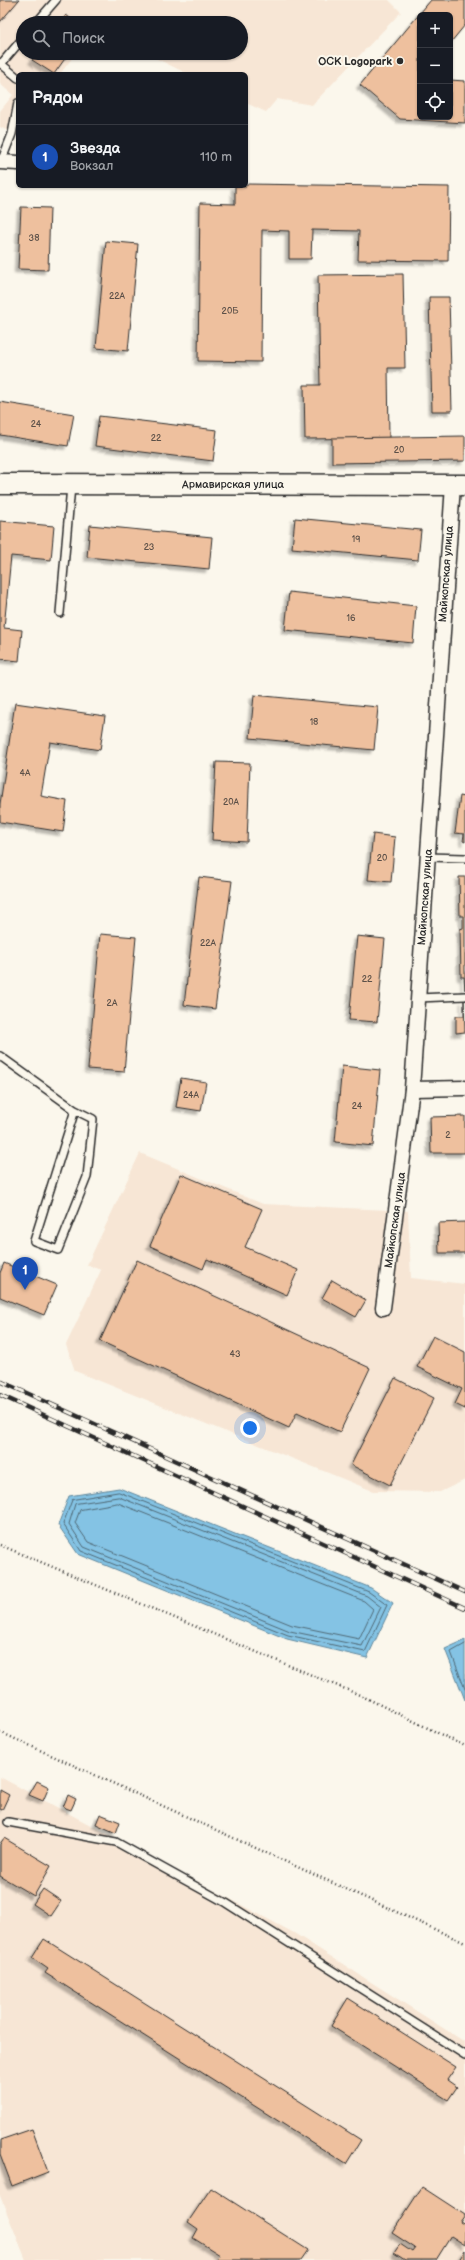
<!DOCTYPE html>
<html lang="ru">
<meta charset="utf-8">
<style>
:root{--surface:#171b24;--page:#242831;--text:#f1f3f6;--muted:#9ea1a6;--line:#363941;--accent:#8c9099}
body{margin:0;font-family:"Balsamiq Sans",sans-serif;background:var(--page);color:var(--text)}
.controls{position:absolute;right:12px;top:12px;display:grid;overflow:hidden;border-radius:6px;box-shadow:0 1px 3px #0004}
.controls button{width:36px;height:36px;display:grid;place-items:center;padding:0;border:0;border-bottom:1px solid var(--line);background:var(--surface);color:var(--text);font:20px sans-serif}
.you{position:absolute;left:250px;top:1428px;width:14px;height:14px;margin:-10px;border:3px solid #fff;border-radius:50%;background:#1a73e8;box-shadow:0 0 0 6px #1a73e833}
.badge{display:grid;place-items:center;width:26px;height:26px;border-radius:50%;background:var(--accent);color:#fff;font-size:13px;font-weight:700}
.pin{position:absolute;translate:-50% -33px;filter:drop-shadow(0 1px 2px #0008)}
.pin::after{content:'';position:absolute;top:21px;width:14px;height:12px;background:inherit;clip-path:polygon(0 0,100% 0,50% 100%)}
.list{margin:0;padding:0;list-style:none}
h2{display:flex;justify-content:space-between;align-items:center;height:52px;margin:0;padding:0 16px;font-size:17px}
h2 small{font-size:13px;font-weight:400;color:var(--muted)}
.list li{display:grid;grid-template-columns:26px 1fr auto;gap:12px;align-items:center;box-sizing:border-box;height:64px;padding:0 16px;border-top:1px solid var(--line)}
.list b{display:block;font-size:15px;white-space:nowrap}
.list p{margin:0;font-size:13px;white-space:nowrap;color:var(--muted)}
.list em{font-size:13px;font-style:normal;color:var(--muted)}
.icon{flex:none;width:22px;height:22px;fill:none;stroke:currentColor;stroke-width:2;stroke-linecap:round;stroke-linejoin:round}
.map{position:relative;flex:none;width:465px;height:2260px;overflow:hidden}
.search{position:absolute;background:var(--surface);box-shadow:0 1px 3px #0004;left:16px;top:16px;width:232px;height:44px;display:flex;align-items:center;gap:10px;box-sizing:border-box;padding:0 14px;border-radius:22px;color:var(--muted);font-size:15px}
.panel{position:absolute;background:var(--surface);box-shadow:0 1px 3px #0004;left:16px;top:72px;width:232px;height:116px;border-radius:6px}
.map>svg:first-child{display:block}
.built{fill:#f7e6d5}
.water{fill:#84c3e4;stroke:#60869a}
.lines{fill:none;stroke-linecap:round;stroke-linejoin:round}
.shore{stroke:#4f6875;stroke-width:1}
.building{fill:#eec09e;stroke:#2b2b2b;filter:url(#shadow)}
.lane-casing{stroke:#2b2b2b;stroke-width:10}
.street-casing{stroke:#2b2b2b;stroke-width:17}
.secondary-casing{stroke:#2b2b2b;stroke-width:23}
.path{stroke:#2b2b2b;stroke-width:2.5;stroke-dasharray:1 3;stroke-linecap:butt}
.lane{stroke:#fbf7ec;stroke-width:7}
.street{stroke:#fbf7ec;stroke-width:14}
.secondary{stroke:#fbf7ec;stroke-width:20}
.rail-casing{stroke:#2b2b2b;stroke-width:4.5}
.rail{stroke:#fbf7ec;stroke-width:3;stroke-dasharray:9;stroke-linecap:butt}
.poi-dot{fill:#2b2b2b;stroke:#fbf7ec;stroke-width:1.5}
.labels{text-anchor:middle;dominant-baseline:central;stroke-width:4;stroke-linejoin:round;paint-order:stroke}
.number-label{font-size:9px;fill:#5c5048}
.poi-label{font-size:11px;font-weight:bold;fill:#2b2b2b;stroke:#fbf7ec;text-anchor:end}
.street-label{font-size:11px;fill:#2b2b2b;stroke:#fbf7ec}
</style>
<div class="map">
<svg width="465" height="2260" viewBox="0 0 465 2260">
<defs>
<filter id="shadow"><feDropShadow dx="-3.5" dy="3.5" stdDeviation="1" flood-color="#0004"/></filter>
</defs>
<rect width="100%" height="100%" fill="#fbf7ec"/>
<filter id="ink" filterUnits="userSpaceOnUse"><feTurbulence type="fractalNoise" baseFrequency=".025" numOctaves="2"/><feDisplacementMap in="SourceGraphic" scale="8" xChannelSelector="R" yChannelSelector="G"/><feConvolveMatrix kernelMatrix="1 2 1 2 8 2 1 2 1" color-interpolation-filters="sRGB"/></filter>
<g filter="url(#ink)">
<g class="built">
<polygon points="0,0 389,0 401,12 312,105 277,99 266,112 246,103 246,74 188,74 145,53 241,53 241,23 23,23 23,53 76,53 60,74 18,74 18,136 0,127 0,111 13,95 0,84"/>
<polygon points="140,1153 263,1204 408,1211 411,1278 465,1284 465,1480 440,1492 373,1491 75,1371 66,1345 101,1270 87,1265"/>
<polygon points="0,1777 294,1933 465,2042 465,2260 26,2260 0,2196"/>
</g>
<g class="water">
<polygon points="119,1488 371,1588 393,1603 367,1658 287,1639 78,1554 58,1525 69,1496"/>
<polygon points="465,1640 465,1700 445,1649"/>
</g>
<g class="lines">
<g class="shore">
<polygon points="119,1492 369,1592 387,1605 365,1652 288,1635 81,1551 63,1524 72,1500"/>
<polygon points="119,1497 367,1596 381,1607 362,1646 290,1631 84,1547 69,1524 75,1504"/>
<polygon points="118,1503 364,1601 373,1609 359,1639 292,1625 88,1542 75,1523 80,1510"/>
<polyline points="465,1644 451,1652 465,1689"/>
</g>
</g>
<g class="building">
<polygon points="0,0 19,0 0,22"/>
<polygon points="431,0 465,0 465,25 451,42 450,15 420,15 420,117 450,117 450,80 465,81 465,123 400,119 360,85"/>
<polygon points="66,15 77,23 60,23"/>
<polygon points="38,53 69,53 54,74 32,60"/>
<polygon points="246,184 449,187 448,261 358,260 359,231 312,230 311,259 289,259 289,231 262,230 261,362 198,361 200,203 235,204 235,186 246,186"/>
<polygon points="21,207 50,208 48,270 18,269"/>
<polygon points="106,241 138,244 128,351 96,348"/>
<polygon points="403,274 405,368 388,368 389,438 305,439 304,385 320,385 318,275"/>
<polygon points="429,297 449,297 452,411 432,411"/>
<polygon points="0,402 74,414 68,446 0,435"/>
<polygon points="99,416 217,430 213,461 95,446"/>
<polygon points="465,436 465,461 332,463 332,438"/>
<polygon points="295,518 421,530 418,560 292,548"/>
<polygon points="0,521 54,526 51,560 11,556 4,628 22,630 19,661 0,659"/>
<polygon points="90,525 212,537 209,569 87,557"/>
<polygon points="289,592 416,606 413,643 285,630"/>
<polygon points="254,695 378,707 374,750 250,738"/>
<polygon points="15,703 105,716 100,750 50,742 41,796 67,801 63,832 0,822 0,804"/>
<polygon points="216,762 250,763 247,842 212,840"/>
<polygon points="460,796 465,797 465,842 463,841 464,834 455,833"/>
<polygon points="373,834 395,837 391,882 368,880"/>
<polygon points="199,877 232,881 215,1009 184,1005"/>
<polygon points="459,877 465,877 465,990 464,977 461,977 460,929 463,928 463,916 460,916"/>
<polygon points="100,934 136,937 124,1072 88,1069"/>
<polygon points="357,936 385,939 377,1022 349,1020"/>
<polygon points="464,1000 465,1032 456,1033 456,1016 464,1016"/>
<polygon points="342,1066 380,1070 373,1146 335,1142"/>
<polygon points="181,1078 206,1082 201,1111 176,1107"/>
<polygon points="465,1116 465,1153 431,1153 430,1117"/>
<polygon points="181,1174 262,1209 245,1247 298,1270 287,1295 207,1259 203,1269 150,1246"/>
<polygon points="465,1222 465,1253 439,1253 438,1223"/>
<polygon points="137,1260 370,1368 340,1432 297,1412 289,1428 100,1341"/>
<polygon points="4,1263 57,1285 44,1315 0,1297 0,1273"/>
<polygon points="332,1280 366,1300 356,1317 322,1298"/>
<polygon points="433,1336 465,1352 465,1409 455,1404 462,1389 417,1367"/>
<polygon points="395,1378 434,1398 390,1485 351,1465"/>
<polygon points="37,1781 49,1787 43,1801 29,1795"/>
<polygon points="0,1790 9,1795 2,1810 0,1809"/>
<polygon points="68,1795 76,1799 71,1810 63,1807"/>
<polygon points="100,1814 120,1822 116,1833 96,1824"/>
<polygon points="4,1838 51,1866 34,1896 0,1876 0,1844"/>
<polygon points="43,1889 61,1901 51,1916 33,1904"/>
<polygon points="44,1939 361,2140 346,2164 45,1973 48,1969 32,1958"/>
<polygon points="348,1998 456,2067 447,2080 457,2087 448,2100 331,2026"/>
<polygon points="32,2129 48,2172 12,2186 0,2154 0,2140"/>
<polygon points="422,2187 465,2215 460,2222 465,2225 465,2245 451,2236 436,2260 405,2260 394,2253 400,2244 412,2252 415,2248 392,2233"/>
<polygon points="211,2188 308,2250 301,2260 217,2260 220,2255 193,2238 198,2229 188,2222"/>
<polygon points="465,2250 465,2260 459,2260"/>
</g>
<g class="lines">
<defs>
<g id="lane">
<polyline points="36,23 56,0"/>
<polyline points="0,63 18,78"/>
<polyline points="1,64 23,38"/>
<polyline points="1,162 12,134 18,103"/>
<polyline points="60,613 71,486"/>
<polyline points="427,857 465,858"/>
<polyline points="418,998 465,996"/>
<polyline points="0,1056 75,1110 34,1241 58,1250 87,1177 93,1119 75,1110"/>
<polyline points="8,1822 116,1842 226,1903 465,2055"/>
</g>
<g id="street">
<polyline points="0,162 18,163"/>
<polyline points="412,1089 465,1088"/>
<polyline points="383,1308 412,1089 453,485"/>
</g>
<polyline id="secondary" points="0,484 465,485"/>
</defs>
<use href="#lane" class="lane-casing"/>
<use href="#street" class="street-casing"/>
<use href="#secondary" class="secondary-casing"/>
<g class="path">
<polyline points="0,1545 362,1696 465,1746"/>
<polyline points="0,1732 465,1943"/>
</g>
<use href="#lane" class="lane"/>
<use href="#street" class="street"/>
<use href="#secondary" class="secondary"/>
<defs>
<g id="rail">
<polyline points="0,1381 465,1592"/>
<polyline points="0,1395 465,1608"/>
</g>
</defs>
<use href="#rail" class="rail-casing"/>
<use href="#rail" class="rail"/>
</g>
</g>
<circle class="poi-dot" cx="400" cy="61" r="4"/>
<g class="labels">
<g class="number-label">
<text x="34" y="238">38</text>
<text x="117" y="296">22А</text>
<text x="230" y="311">20Б</text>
<text x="36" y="424">24</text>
<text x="156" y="438">22</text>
<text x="399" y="450">20</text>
<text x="356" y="539">19</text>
<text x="149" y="547">23</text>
<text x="351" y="618">16</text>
<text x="314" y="722">18</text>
<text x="25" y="773">4А</text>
<text x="231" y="802">20А</text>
<text x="382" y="858">20</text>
<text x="208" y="943">22А</text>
<text x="367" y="979">22</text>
<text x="112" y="1003">2А</text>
<text x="191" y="1095">24А</text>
<text x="357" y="1106">24</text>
<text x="448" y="1135">2</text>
<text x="235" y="1354">43</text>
</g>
<g class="poi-label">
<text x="392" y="61">ОСК Logopark</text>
</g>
<g class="street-label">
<text x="233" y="484">Армавирская улица</text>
<text transform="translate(446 574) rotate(-86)">Майкопская улица</text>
<text transform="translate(425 897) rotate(-86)">Майкопская улица</text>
<text transform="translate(395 1220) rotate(-82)">Майкопская улица</text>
</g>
</g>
</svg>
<div class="controls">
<button>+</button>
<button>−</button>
<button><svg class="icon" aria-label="locate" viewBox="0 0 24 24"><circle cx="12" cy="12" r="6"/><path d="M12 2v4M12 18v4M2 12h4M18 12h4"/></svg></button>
</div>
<div class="you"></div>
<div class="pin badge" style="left:25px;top:1290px;background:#1a4fb4">1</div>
<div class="search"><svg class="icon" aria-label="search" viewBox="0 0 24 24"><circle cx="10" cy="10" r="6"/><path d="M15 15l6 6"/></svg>Поиск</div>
<section class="panel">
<h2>Рядом<small></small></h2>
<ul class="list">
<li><span class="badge" style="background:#1a4fb4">1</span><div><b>Звезда</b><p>Вокзал</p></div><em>110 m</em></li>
</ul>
</section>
</div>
